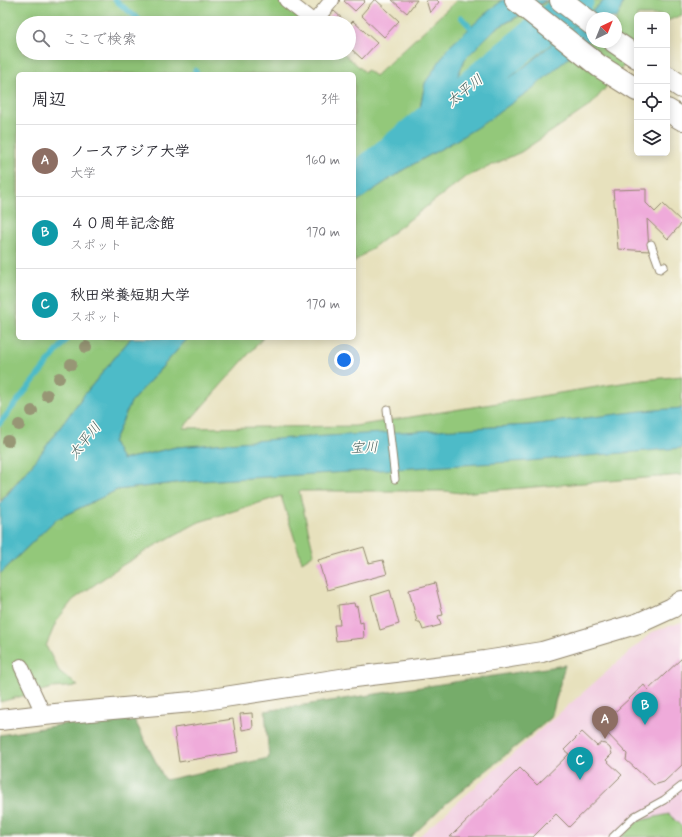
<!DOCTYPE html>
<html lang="ja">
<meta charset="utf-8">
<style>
:root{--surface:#fff;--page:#f2f2f3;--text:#2b2b33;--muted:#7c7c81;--line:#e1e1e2;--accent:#0f766e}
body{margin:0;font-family:Mynerve,"Klee One",sans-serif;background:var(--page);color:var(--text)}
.controls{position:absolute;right:12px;top:12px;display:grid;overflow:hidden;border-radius:6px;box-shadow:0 2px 10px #0003}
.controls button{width:36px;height:36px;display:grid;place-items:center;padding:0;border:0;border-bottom:1px solid var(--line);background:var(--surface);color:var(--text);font:20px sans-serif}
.compass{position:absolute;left:586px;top:12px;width:36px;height:36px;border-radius:50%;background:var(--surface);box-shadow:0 2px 10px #0003;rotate:43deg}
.you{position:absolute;left:344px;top:360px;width:14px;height:14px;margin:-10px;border:3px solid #fff;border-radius:50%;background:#1a73e8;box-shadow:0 0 0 6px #1a73e833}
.badge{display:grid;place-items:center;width:26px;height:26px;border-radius:50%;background:var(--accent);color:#fff;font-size:13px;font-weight:700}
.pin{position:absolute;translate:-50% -33px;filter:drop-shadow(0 1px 2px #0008)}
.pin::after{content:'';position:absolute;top:21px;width:14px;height:12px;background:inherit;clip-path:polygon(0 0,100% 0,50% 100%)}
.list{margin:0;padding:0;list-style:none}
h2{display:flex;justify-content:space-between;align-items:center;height:52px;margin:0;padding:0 16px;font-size:17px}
h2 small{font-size:13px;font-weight:400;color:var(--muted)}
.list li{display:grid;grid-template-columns:26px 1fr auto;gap:12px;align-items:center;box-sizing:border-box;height:72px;padding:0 16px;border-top:1px solid var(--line)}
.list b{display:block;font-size:15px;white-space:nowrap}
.list p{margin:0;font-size:13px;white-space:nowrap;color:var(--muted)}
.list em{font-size:13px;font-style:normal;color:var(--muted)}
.icon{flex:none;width:22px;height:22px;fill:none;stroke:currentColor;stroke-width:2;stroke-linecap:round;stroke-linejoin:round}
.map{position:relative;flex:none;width:682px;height:837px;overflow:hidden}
.search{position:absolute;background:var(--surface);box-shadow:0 2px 10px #0003;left:16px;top:16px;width:340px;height:44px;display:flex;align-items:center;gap:10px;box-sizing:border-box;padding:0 14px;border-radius:22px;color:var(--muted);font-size:15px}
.panel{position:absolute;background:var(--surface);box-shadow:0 2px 10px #0003;left:16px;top:72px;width:340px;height:268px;border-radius:6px}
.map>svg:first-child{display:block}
.built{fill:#f2d0e2}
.green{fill:#93c87a;stroke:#67794c}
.forest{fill:#76ac6a;stroke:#586b44}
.water{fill:#4ebbc8;stroke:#447273}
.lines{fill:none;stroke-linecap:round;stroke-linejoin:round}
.stream{stroke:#4ebbc8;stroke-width:5.5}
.river{stroke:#4ebbc8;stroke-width:34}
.building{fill:#efabda}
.lane-casing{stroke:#91866e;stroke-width:9}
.street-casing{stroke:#91866e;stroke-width:16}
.secondary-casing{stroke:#91866e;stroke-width:22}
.primary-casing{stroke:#91866e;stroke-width:24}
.lane{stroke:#fff;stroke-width:7}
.street{stroke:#fff;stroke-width:14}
.secondary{stroke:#fff;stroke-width:20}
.primary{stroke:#fff;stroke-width:22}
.tree{fill:#979675}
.labels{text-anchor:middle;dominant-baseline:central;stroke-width:3;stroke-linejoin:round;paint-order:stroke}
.water-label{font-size:14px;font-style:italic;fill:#425d5a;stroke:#fdfcf7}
</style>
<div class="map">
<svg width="682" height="837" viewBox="0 0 682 837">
<rect width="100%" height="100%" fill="#fdfcf7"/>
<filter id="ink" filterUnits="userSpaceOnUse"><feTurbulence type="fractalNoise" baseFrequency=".025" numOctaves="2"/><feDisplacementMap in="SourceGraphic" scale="8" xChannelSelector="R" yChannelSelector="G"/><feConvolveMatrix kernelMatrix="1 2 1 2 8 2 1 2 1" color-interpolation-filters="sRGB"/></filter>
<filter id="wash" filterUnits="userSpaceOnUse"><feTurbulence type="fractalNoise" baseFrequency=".012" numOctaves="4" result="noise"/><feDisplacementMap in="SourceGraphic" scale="16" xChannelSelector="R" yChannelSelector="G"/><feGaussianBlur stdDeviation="0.9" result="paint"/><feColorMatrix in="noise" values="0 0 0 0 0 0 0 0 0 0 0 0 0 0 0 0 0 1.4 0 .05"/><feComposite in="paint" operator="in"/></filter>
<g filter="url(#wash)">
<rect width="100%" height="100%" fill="#e7e1bd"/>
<polygon class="built" points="682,622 682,827 669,814 638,821 621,837 418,837 652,632"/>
<g class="green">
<polygon points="0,0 278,0 306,23 23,23 23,53 343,53 365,72 367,70 375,76 457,0 503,0 489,11 425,83 420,108 390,138 354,161 354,74 18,74 18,338 131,338 84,395 36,460 0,501"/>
<polygon points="550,0 605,0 518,72 471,101 452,89 465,59 495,29"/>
<polygon points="624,0 682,0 682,15 667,21 667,15 637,15 637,50 591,105 521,152 464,178 354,262 354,203 403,170 455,141 529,91 592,38 592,42 616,42 616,18 618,16"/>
<polygon points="188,338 263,338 183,428 355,426 634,381 682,376 682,408 529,425 176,447 122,460 113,442 131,402"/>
<polygon points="682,447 682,475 460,493 445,491 299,491 314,554 302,562 281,496 199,522 156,545 118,568 73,600 57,620 46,646 59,671 78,686 52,688 0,702 0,574 55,520 117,490 184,482 361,471"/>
<polygon points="669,814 682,827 682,837 621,837 638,821"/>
</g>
<polygon class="forest" points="565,665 551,718 443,806 411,837 0,837 0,735 131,713 165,780 269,758 265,711"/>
<g class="water">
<polygon points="503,0 547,0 495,29 465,59 452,89 471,101 518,72 605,0 624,0 618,16 616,18 592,18 592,38 533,88 484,123 455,141 403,170 354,203 354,161 390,138 420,108 425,83 449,47 485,14"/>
<polygon points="131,338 188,338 131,402 113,442 122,460 176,447 290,438 529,425 641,411 682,408 682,448 528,461 184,482 117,490 55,520 0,574 0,503 36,460 84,395"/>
</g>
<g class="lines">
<g class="stream">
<polyline points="115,0 143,23"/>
<polyline points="461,17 470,27"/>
<polyline points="195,70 197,74"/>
<polyline points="0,423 66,340"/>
</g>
<polyline class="river" points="354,183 577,0"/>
</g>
<g id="blocks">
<g class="building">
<polygon points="345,0 364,0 365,1 355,11 344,1"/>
<polygon points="374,0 376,0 399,21 384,37 361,15"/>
<polygon points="392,0 417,0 407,13"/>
<polygon points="426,0 437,0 439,2 430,13"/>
<polygon points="334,11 345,21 343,23 327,23 325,21"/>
<polygon points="353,21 377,43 362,59 349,47 349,25"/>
<polygon points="646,189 646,203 655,212 663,204 682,222 682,223 668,239 647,219 649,251 618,249 613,190"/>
<polygon points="364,547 369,563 383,560 387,574 327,590 318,560"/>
<polygon points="435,583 443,615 438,616 441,625 423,630 420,622 417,622 409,590"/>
<polygon points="390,590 399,624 380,630 371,596"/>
<polygon points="354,603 355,607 357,606 360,623 363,622 364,638 336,641 334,625 340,625 338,605"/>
<polygon points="682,658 682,765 664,782 654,785 626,760 627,754 607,733 612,729 605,721 644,685 648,690"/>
<polygon points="252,713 253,728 242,730 240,714"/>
<polygon points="233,719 238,752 179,762 174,728"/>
<polygon points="582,732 597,746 601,743 605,744 610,748 612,754 606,760 622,775 569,827 556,814 533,837 450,837 520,768 537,785 569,754 564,750"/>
</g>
</g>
</g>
<g filter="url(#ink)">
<use href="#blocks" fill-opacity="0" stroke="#91866e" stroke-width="1"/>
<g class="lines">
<defs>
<g id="lane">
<polyline points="651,244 660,269 664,266"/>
<polyline points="387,409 395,479"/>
<polyline points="613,837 635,816 664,800 682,786"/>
</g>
<g id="street">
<polyline points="286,0 314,22 332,0"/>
<polyline points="21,666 44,715"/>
</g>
<polyline id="secondary" points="0,720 44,715 192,702 347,678 485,661 542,652 639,623 672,608 682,601"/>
<g id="primary">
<polyline points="516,0 599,66 637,90"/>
<polyline points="561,0 592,24"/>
<polyline points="615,42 637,57"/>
<polyline points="667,77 682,87"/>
<polyline points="667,110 682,119"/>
</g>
</defs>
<use href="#lane" class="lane-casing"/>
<use href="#street" class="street-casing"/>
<use href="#secondary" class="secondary-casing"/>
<use href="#primary" class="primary-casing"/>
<use href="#lane" class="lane"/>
<use href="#street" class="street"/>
<use href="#secondary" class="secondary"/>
<use href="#primary" class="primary"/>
</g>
<g class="tree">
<circle cx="86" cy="347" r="6"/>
<circle cx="71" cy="364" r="6"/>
<circle cx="59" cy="378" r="6"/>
<circle cx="47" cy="395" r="6"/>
<circle cx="32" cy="411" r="6"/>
<circle cx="19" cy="425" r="6"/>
<circle cx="8" cy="441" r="6"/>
</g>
</g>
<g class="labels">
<g class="water-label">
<text transform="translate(465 91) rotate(-39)">太平川</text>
<text transform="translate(85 441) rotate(-51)">太平川</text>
<text transform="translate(364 448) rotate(-2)">宝川</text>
</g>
</g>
</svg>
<div class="controls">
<button>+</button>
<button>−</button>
<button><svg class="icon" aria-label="locate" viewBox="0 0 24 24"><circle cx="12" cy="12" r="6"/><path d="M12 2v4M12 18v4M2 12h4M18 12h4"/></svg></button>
<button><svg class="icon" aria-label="layers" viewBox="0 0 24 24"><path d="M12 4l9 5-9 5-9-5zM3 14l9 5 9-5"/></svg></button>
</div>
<svg class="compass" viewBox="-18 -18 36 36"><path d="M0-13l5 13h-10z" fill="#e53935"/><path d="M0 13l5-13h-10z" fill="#7c7c81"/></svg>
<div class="you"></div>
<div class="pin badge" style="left:605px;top:739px;background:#8d6e63">A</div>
<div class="pin badge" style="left:645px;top:725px;background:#0f9aa8">B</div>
<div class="pin badge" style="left:580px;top:780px;background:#0f9aa8">C</div>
<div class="search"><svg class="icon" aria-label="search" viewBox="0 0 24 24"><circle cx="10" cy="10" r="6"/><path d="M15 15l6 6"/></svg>ここで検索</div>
<section class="panel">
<h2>周辺<small>3件</small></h2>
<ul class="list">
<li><span class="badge" style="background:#8d6e63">A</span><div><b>ノースアジア大学</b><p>大学</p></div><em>160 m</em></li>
<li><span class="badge" style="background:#0f9aa8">B</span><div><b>４０周年記念館</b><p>スポット</p></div><em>170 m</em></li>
<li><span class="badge" style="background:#0f9aa8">C</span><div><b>秋田栄養短期大学</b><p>スポット</p></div><em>170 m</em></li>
</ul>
</section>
</div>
